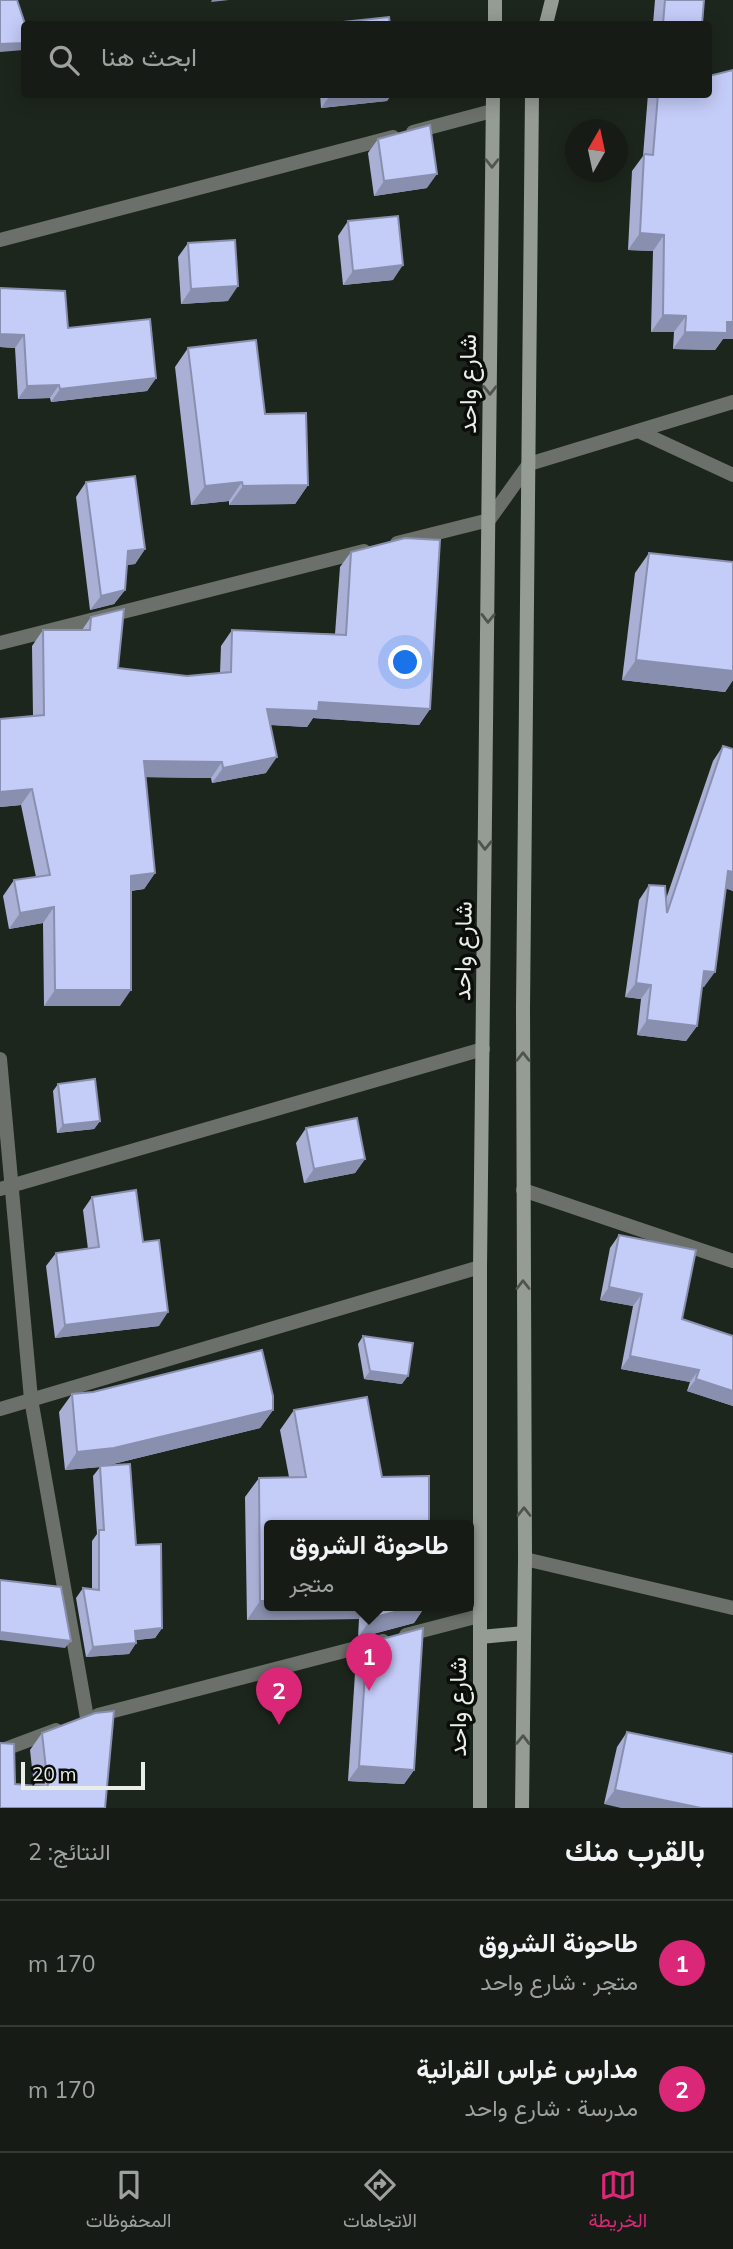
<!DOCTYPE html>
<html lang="ar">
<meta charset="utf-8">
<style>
:root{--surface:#161c15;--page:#232922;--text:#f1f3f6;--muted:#9ea1a0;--line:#353a34;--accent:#db2777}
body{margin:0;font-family:Mulish,Vazirmatn,sans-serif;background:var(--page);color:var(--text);direction:rtl}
.compass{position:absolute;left:565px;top:119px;width:63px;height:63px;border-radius:50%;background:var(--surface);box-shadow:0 4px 18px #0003;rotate:9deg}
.scale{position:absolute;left:21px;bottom:18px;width:124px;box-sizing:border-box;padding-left:7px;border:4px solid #e9efe8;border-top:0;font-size:19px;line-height:24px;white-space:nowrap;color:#e9efe8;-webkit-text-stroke:5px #0a0d09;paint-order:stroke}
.you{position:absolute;left:406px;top:663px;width:24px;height:24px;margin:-18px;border:5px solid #fff;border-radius:50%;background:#1a73e8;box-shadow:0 0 0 10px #1a73e833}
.badge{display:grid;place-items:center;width:46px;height:46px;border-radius:50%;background:var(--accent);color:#fff;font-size:23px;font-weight:700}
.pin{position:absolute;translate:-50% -58px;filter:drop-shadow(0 2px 4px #0008)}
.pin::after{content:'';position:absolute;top:37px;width:24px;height:21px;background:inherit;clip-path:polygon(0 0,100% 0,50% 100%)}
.popup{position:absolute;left:264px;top:1520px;width:210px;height:91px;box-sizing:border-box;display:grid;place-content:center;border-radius:7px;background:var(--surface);filter:drop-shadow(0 2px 5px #0005);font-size:23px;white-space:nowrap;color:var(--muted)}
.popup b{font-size:26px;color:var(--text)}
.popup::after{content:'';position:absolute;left:50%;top:100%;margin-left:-14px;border:14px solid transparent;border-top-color:var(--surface)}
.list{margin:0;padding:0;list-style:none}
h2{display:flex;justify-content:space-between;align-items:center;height:91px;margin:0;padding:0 28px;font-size:30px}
h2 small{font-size:23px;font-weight:400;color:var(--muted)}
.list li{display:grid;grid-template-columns:46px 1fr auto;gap:21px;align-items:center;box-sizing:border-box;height:126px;padding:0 28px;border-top:2px solid var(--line)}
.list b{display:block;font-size:26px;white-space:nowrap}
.list p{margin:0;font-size:23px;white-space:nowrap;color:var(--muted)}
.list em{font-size:23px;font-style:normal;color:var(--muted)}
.icon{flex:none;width:38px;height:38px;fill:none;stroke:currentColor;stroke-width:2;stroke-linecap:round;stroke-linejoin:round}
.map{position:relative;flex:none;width:733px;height:1808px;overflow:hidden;direction:ltr}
.search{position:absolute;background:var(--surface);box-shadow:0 4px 18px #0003;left:21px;right:21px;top:21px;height:77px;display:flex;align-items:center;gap:18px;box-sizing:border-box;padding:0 24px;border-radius:7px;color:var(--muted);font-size:26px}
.sheet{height:343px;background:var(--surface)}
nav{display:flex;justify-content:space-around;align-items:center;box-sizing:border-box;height:98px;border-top:2px solid var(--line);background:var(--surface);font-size:19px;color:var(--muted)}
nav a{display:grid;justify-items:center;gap:4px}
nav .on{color:var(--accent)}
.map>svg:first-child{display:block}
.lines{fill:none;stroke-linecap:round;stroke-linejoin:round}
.street{stroke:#6b706b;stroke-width:14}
.secondary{stroke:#959c94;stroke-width:14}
.wall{fill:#a9afd5}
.shaded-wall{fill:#898fae}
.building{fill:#c4ccf8;stroke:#898fae;stroke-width:2}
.oneway{stroke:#50544e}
.labels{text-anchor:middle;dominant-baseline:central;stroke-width:7;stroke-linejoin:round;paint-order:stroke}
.street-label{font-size:24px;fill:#e9efe8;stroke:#0a0d09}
</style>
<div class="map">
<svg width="733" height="1808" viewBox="0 0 733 1808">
<rect width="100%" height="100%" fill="#1d261c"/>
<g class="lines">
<g class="street">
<polyline points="413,132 492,111"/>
<polyline points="0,240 393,137"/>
<polyline points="638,431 733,475"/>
<polyline points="397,543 489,520 529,464 733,402"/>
<polyline points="0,643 364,551"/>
<polyline points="0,1059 31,1399 87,1718"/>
<polyline points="0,1189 483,1049"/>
<polyline points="523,1190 733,1261"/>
<polyline points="0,1409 480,1267"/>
<polyline points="525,1559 733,1608"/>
<polyline points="406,1635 479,1616"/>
<polyline points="98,1715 383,1641"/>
<polyline points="0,1751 56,1730"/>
</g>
<g class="secondary">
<polyline points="495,24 495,0"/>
<polyline points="546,24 552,0"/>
<polyline points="480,1637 524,1633"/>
<polyline points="480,1808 480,1267 493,94"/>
<polyline points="522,1808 525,1559 523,1009 532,94"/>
</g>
</g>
<g class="wall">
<polygon points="655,0 704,0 702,24 653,24"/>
<polygon points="733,70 733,339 723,339 715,350 673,349 674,332 651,332 653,251 628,250 632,171 643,156 648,94 709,94"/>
<polygon points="320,94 392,94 387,101 321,108"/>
<polygon points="378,139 427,188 374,196 368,153"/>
<polygon points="348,221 393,280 343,285 338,236"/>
<polygon points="188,243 228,301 181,304 178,257"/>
<polygon points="0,288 68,328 156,378 147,391 51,402 50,398 18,399 15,348 0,347"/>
<polygon points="188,348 265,414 308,485 295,504 229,505 229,501 191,505 175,367"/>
<polygon points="86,482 145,549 135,564 127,565 125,590 114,604 90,610 76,497"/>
<polygon points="351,552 430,709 419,725 313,718 307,727 270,725 266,773 212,783 211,778 145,777 155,873 144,889 131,891 120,1006 44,1006 43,923 9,929 3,896 14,880 36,877 21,805 0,807 0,719 33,716 32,646 43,630 82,630 91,617 118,668 187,676 220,673 221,646 232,630 335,634 340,567"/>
<polygon points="649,553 733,562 733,680 725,692 622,680 635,573"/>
<polygon points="723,746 733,749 733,891 726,888 704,987 702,987 697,1026 686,1041 637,1035 641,999 625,997 639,900 649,885 666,899 713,761"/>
<polygon points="58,1084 100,1121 94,1129 57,1133 53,1091"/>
<polygon points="306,1128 365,1159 355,1173 304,1183 296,1143"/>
<polygon points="92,1197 143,1242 159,1326 55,1338 46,1266 56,1253 88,1249 83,1210"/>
<polygon points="619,1235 682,1319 733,1336 733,1406 687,1391 690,1382 621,1369 633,1306 600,1300 610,1248"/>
<polygon points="363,1336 402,1384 364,1379 358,1344"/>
<polygon points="72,1394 273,1410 260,1428 105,1466 136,1545 162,1628 155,1638 136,1640 136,1643 129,1654 86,1657 76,1598 83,1588 92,1589 92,1541 97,1534 93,1476 100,1467 65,1470 59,1412"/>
<polygon points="367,1397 269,1605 426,1605 414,1623 358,1638 359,1619 247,1620 245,1497 259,1478 289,1477 280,1430 294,1410"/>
<polygon points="367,1643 414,1770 404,1784 348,1781 356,1658"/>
<polygon points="627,1732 733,1754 604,1804 617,1747"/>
<polygon points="42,1733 105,1808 15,1784 34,1786 30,1750"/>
</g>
<g class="shaded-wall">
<polygon points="212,0 229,0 211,2"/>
<polygon points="24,43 24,50 0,52 0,44"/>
<polygon points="331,94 392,94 387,101 321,108"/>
<polygon points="437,174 427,188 374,196 384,181"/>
<polygon points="640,233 664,235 653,251 628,250"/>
<polygon points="403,265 393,280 343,285 353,271"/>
<polygon points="238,286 228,301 181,304 191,289"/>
<polygon points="663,315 686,316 674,332 651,332"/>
<polygon points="727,322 733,322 733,339 723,339 715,350 673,349 685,332"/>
<polygon points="0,334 24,335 15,348 0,347"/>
<polygon points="156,378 147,391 51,402 60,389"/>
<polygon points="59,385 50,398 18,399 27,386"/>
<polygon points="242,482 229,501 191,505 205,486"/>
<polygon points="308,485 295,504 229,505 243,486"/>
<polygon points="145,549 135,564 118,566 128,551"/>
<polygon points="125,590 114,604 90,610 101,596"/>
<polygon points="636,660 733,671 733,680 725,692 622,680"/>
<polygon points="319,702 430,709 419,725 313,718 307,727 256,724 267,709"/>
<polygon points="277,757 266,773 212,783 223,768"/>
<polygon points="144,761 222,762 211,778 133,777"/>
<polygon points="32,789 21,805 0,807 0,792"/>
<polygon points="728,871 733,872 733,891 718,886"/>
<polygon points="155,873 144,889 120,892 131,876"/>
<polygon points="54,907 43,923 9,929 20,913"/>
<polygon points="704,971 715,972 704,987 694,986"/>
<polygon points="636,983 651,985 641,999 625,997"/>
<polygon points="55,990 131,990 120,1006 44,1006"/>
<polygon points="647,1020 697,1026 686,1041 637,1035"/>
<polygon points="100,1121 94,1129 57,1133 63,1125"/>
<polygon points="365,1159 355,1173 304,1183 314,1169"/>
<polygon points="609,1287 642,1294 633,1306 600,1300"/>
<polygon points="168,1312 159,1326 55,1338 65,1325"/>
<polygon points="630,1356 699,1370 690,1382 621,1369"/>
<polygon points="370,1371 408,1376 402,1384 364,1379"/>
<polygon points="696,1379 733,1391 733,1406 687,1391"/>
<polygon points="273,1410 260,1428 101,1467 65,1470 77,1452"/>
<polygon points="260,1601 269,1601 269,1605 368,1605 359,1619 247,1620"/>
<polygon points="422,1605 426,1605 414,1623 358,1638 371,1618"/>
<polygon points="162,1628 155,1638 128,1641 135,1631"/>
<polygon points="0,1632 71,1641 65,1648 0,1640"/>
<polygon points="136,1643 129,1654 86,1657 93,1647"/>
<polygon points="359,1766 414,1770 404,1784 348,1781"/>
<polygon points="615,1790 701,1808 621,1808 604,1804"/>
</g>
<g class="building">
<polygon points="0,0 17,0 25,24 24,24 24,43 0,44"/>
<polygon points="665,0 704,0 702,24 663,24"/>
<polygon points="389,17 390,24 324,24"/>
<polygon points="733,70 733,322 727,322 727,333 685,332 686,316 663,315 664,235 640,233 644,154 653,155 658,94 709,94 709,76"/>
<polygon points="430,125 437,174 384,181 378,139"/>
<polygon points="398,216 403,265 353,271 348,221"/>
<polygon points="235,240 238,286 191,289 188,243"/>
<polygon points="0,288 65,291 68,328 150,319 156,378 60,389 59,385 27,386 24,335 0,334"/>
<polygon points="256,340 265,414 306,413 308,485 243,486 242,482 205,486 188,348"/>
<polygon points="135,476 145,549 128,551 125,590 101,596 86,482"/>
<polygon points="405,538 440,540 430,709 319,702 318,711 267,709 277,757 223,768 222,762 144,761 155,873 131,876 131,990 55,990 54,907 20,913 14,880 50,875 32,789 0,792 0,719 44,715 43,630 90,630 91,617 124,609 118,668 187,676 231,672 232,630 346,635 351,552"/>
<polygon points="649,553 733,562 733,671 636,660"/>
<polygon points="723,746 733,749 733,872 728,871 715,972 704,971 697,1026 647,1020 651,985 636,983 649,885 665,886 667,913"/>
<polygon points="95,1079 100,1121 63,1125 58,1084"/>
<polygon points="357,1118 365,1159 314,1169 306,1128"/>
<polygon points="136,1190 143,1242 159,1240 168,1312 65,1325 56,1253 99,1247 92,1197"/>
<polygon points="619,1235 696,1250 682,1319 733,1336 733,1391 696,1379 699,1370 630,1356 642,1294 609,1287"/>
<polygon points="363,1336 413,1343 408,1376 370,1371"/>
<polygon points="262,1350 273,1396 273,1410 114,1448 77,1452 72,1394 93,1392"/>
<polygon points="367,1397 382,1477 429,1476 429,1525 269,1525 269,1601 260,1601 259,1478 306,1477 294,1410"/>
<polygon points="130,1464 136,1545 161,1544 162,1628 135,1631 136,1643 93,1647 83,1588 99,1590 99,1530 104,1530 100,1466"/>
<polygon points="0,1580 61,1587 71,1641 0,1632"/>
<polygon points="372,1605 422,1605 371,1618"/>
<polygon points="423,1628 414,1770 359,1766 367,1643"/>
<polygon points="114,1711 105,1808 0,1808 0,1743 14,1744 15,1784 48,1787 42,1733 95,1713"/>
<polygon points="627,1732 733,1754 733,1808 701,1808 615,1790"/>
</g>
<defs><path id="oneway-chevron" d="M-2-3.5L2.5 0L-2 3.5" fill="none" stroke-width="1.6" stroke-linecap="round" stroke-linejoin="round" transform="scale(1.75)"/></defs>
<g class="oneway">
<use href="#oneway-chevron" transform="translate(492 163) rotate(90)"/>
<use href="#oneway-chevron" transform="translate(490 390) rotate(90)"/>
<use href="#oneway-chevron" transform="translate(488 618) rotate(91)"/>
<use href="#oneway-chevron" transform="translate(485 845) rotate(91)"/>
<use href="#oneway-chevron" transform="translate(523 1057) rotate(-90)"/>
<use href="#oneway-chevron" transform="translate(523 1285) rotate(-90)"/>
<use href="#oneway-chevron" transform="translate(524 1512) rotate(-90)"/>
<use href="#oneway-chevron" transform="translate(523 1740) rotate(-89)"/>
</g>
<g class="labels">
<g class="street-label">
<text transform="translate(467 384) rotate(-90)">شارع واحد</text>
<text transform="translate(462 951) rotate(-89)">شارع واحد</text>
<text transform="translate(457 1707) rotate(-90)">شارع واحد</text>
</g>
</g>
</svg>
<svg class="compass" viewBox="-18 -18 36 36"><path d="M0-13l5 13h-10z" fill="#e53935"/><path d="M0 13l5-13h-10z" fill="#9ea1a0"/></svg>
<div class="scale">20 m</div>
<div class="you"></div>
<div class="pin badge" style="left:369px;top:1691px">1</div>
<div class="popup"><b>طاحونة الشروق</b>متجر</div>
<div class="pin badge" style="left:279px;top:1725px">2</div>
<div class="search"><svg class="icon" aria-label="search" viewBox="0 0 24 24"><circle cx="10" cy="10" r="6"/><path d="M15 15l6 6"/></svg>ابحث هنا</div>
</div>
<section class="sheet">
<h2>بالقرب منك<small>النتائج: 2</small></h2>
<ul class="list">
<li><span class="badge">1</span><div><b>طاحونة الشروق</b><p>متجر · شارع واحد</p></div><em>170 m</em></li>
<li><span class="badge">2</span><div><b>مدارس غراس القرانية</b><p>مدرسة · شارع واحد</p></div><em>170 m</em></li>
</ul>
</section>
<nav>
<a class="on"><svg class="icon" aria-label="map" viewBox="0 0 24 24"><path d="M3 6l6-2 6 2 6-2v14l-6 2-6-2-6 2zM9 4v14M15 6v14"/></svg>الخريطة</a>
<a><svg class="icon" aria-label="directions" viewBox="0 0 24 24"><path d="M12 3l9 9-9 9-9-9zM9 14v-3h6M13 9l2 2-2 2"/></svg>الاتجاهات</a>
<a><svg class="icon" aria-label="saved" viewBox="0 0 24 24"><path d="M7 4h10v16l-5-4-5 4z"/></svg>المحفوظات</a>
</nav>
